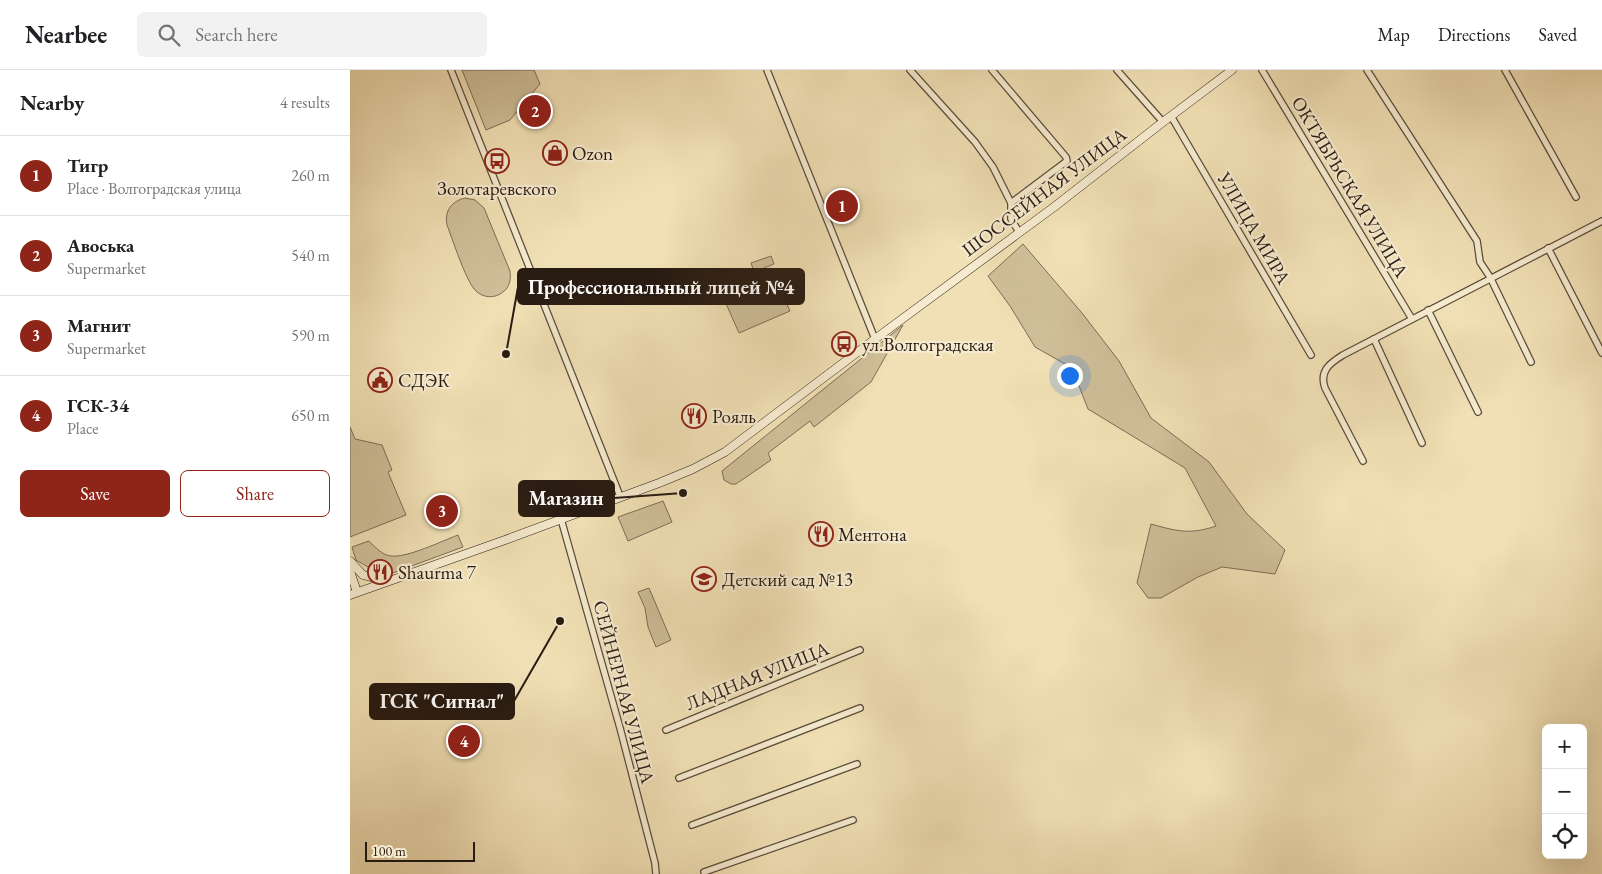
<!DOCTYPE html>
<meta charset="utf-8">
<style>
:root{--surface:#fff;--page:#f2f2f2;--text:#202124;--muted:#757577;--line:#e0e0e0;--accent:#8f2418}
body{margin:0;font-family:"EB Garamond",serif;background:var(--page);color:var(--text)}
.controls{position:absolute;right:15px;bottom:15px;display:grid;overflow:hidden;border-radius:8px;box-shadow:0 5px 20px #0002}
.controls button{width:45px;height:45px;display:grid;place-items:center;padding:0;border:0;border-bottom:1px solid var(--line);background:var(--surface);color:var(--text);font:25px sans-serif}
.scale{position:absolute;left:15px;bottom:12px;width:110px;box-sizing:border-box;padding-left:5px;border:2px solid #281b12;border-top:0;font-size:14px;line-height:18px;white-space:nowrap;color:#281b12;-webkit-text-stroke:4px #f6ebcf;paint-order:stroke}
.you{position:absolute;left:719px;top:305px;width:18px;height:18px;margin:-12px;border:4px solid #fff;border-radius:50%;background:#1a73e8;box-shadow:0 0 0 8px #1a73e833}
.badge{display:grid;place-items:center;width:32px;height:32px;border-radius:50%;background:var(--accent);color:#fff;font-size:16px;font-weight:700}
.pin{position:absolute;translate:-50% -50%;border:2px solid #fff;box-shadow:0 1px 5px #0006}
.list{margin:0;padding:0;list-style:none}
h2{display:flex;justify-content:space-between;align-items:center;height:65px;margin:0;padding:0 20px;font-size:21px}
h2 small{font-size:16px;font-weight:400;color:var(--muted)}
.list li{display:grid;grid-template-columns:32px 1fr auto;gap:15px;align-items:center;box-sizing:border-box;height:80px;padding:0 20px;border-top:1px solid var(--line)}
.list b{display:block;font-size:19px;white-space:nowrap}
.list p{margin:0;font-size:16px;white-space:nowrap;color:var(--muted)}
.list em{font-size:16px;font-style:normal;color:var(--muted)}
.actions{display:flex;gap:10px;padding:15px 20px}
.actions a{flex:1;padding:11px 0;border:1px solid var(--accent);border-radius:8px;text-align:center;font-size:18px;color:var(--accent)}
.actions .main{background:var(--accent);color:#fff}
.icon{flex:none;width:28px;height:28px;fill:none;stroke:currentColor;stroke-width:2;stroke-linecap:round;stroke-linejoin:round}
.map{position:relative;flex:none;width:1252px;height:804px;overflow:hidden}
header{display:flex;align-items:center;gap:30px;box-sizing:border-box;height:70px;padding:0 25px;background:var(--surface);border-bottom:1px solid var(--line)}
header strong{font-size:24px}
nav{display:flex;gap:28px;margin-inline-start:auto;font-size:18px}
.search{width:350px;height:45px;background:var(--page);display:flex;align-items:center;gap:12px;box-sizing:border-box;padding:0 18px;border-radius:8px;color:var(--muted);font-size:19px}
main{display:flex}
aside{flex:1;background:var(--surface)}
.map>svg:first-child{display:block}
.green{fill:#cfbf99;stroke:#7c6d56}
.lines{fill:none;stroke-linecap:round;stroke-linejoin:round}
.street-casing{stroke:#5a4c3b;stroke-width:8}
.secondary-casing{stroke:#281b12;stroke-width:9}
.street{stroke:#f6ebcf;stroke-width:5.5}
.secondary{stroke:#f6ebcf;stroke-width:8}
.labels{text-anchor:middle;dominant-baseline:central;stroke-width:4.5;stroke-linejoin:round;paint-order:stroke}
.poi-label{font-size:19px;fill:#281b12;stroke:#f6ebcf;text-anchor:start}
.street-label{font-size:19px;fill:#281b12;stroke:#f6ebcf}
.leader{fill:none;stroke:#281b12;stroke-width:2}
.callout-dot{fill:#281b12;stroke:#f6ebcf;stroke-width:2}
.callout{fill:#281b12;stroke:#281b12;stroke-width:2}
.callout-label{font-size:20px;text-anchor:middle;font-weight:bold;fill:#fff}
</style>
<header>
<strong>Nearbee</strong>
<div class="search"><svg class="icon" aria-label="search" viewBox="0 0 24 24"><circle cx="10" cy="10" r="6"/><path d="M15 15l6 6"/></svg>Search here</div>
<nav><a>Map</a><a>Directions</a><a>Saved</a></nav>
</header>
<main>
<aside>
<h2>Nearby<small>4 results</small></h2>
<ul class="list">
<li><span class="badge">1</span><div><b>Тигр</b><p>Place · Волгоградская улица</p></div><em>260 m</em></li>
<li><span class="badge">2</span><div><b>Авоська</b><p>Supermarket</p></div><em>540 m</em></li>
<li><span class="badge">3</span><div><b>Магнит</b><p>Supermarket</p></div><em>590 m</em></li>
<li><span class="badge">4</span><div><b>ГСК-34</b><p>Place</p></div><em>650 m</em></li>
</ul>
<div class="actions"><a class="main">Save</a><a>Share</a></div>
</aside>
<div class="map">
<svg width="1252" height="804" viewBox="0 0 1252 804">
<rect width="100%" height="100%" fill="#f1e0b5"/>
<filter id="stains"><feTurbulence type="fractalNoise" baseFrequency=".004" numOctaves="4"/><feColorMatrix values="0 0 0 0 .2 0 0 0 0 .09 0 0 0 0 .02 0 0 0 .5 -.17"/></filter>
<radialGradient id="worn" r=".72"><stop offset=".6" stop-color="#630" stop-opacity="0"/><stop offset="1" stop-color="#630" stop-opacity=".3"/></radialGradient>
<g class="green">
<polygon points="112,0 184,0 190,14 160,50 136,60"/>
<path d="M115,128L125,130L134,138L160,201C161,209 160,217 153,222C145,229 132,228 125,220C116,211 102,168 97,155C94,141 102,131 115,128Z"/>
<path d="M673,174L732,243L769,291L801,348L859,392L897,444L935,480L925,504L872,497L848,507L811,528H798L787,513L801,454C826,461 840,465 866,456L835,398L738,339L722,298L685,277L660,236L638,206Z"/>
<polygon points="421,186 424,194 404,202 401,193"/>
<polygon points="421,198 440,241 389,263 370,220"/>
<polygon points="553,255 521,312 464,357 460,351 418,383 421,390 386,414 381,414 374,410 372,401"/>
<polygon points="0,357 5,369 32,375 42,400 38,402 56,445 0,467"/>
<polygon points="313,431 322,452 278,471 268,447"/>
<path d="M108,465L113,477L40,504L23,500L6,490L2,477L19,471C25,477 32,485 41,486C57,488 92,471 108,465Z"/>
<polygon points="299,518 321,570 306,577 298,557 295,538 288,522"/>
</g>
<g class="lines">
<defs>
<g id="street">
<polyline points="101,0 270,426"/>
<polyline points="417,0 525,269"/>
<polyline points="560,0 625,72 643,97 661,133 717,91 716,87 642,0"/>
<polyline points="767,0 813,52"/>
<polyline points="912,0 1062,249"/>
<polyline points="1017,0 1127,171 1130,192 1140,207 1181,292"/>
<polyline points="1155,0 1226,127"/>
<polyline points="821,46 961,285"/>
<polyline points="661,133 661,149 669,162"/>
<polyline points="1198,178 1252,283"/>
<polyline points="1078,240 1128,342"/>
<polyline points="1024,269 1072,373"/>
<path d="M1013,391L975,318C969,301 980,293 993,285L1252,151"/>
<polyline points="211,449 270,658 305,793 306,804"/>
<polyline points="316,660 510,580"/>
<polyline points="329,708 510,638"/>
<polyline points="342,755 507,694"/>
<polyline points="354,802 503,750"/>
</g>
<g id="secondary">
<polyline points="0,491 13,505 36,511"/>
<polyline points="0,501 7,522"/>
<polyline points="0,525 155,470 309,413 343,399 375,382 525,269 704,137 813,52 882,0"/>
</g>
</defs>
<use href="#street" class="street-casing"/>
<use href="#secondary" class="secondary-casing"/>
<use href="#street" class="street"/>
<use href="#secondary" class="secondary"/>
</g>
<defs>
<symbol id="shop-ring" viewBox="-11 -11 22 22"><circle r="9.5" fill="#f6ebcf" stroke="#8f2418" stroke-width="1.5"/><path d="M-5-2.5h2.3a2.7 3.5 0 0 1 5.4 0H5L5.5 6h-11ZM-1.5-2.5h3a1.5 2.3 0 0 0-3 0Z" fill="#8f2418"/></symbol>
<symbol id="bus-ring" viewBox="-11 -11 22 22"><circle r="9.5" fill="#f6ebcf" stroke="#8f2418" stroke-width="1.5"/><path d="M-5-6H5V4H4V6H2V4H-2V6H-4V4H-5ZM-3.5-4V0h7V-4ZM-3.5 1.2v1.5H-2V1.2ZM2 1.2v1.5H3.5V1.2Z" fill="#8f2418"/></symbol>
<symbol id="civic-ring" viewBox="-11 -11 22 22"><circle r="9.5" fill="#f6ebcf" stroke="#8f2418" stroke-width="1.5"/><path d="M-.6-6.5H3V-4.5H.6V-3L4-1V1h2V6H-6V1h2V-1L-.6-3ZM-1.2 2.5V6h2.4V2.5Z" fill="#8f2418"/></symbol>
<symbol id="restaurant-ring" viewBox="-11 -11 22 22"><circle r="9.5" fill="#f6ebcf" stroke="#8f2418" stroke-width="1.5"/><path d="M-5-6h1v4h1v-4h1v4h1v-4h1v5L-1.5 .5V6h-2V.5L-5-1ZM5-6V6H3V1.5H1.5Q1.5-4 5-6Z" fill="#8f2418"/></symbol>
<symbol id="school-ring" viewBox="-11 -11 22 22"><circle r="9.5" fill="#f6ebcf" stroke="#8f2418" stroke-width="1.5"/><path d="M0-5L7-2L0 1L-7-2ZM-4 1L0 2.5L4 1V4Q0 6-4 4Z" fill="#8f2418"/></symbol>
</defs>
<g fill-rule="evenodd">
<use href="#shop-ring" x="191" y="69" width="28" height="28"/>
<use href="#bus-ring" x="133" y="77" width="28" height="28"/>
<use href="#bus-ring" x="480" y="260" width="28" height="28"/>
<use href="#civic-ring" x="16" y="296" width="28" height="28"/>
<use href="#restaurant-ring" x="330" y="332" width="28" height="28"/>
<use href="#restaurant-ring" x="457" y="450" width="28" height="28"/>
<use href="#restaurant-ring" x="16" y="488" width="28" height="28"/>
<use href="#school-ring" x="340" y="495" width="28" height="28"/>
</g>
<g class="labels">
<g class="poi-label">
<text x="222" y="83">Ozon</text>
<text x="147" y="118" text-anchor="middle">Золотаревского</text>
<text x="512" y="274">ул.Волгоградская</text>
<text x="48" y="310">СДЭК</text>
<text x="362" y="346">Рояль</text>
<text x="488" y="464">Ментона</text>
<text x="48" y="502">Shaurma 7</text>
<text x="372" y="509">Детский сад №13</text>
</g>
<g class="street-label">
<text transform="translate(1000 117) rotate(59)">ОКТЯБРЬСКАЯ УЛИЦА</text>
<text transform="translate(694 122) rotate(-37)">ШОССЕЙНАЯ УЛИЦА</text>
<text transform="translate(904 158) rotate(60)">УЛИЦА МИРА</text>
<text transform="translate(407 606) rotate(-22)">ЛАДНАЯ УЛИЦА</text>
<text transform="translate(274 622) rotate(75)">СЕЙНЕРНАЯ УЛИЦА</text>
</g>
</g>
<path class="leader" d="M156 284L168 217M333 423L264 428M210 551L164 631"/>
<g class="callout-dot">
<circle cx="156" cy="284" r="5"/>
<circle cx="333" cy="423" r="5"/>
<circle cx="210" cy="551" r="5"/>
</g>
<g class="callout">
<rect x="168" y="199" width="286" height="35" rx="5"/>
<rect x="169" y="411" width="95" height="35" rx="5"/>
<rect x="20" y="614" width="144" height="35" rx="5"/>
</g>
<g class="callout-label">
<text x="311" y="224">Профессиональный лицей №4</text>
<text x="216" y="435">Магазин</text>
<text x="92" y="638">ГСК "Сигнал"</text>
</g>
<rect width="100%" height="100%" filter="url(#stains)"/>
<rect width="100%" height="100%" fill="url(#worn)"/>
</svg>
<div class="controls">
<button>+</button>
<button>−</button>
<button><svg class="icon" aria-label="locate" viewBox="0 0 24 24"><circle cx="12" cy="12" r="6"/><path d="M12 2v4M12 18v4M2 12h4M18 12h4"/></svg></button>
</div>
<div class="scale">100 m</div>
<div class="you"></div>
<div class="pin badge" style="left:492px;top:136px">1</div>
<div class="pin badge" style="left:185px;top:41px">2</div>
<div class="pin badge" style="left:92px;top:441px">3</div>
<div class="pin badge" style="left:114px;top:671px">4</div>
</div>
</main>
